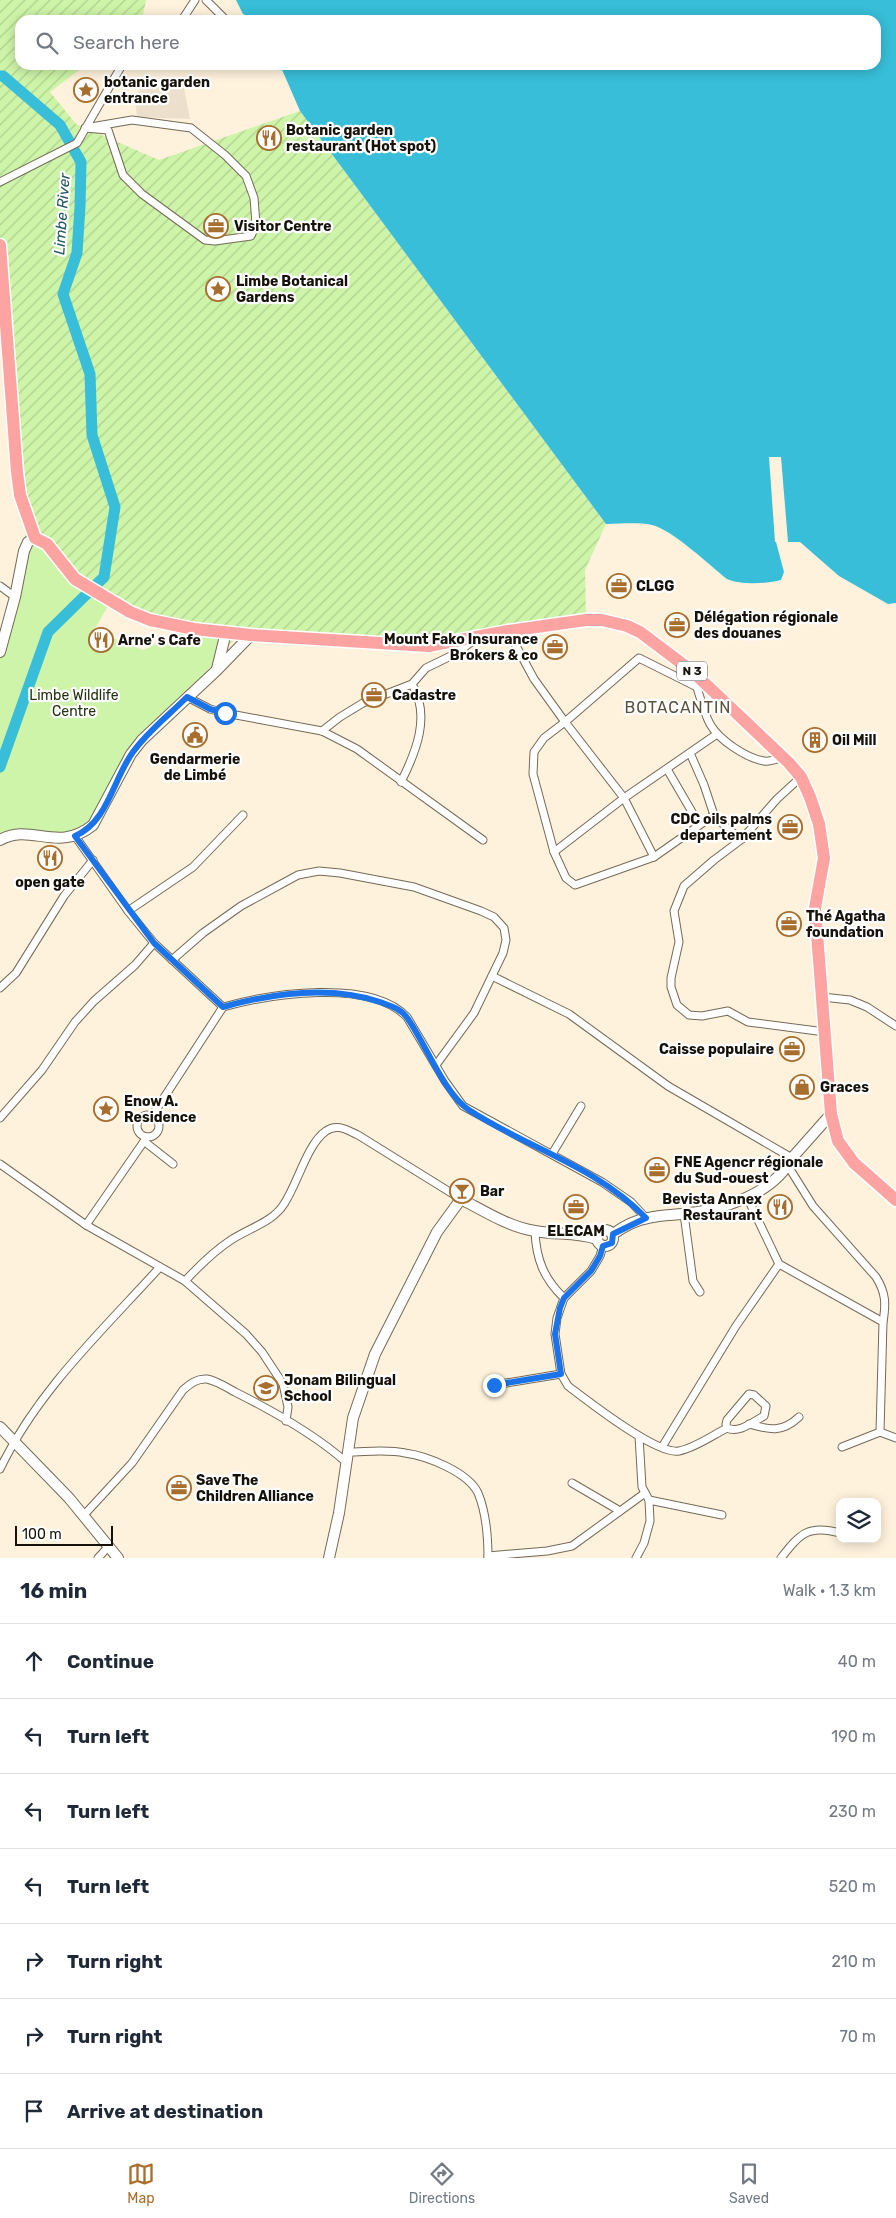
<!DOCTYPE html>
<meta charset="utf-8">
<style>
:root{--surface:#fff;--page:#f6f6f7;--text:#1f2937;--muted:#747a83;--line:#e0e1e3;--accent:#a86e2e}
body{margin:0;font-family:Rubik,sans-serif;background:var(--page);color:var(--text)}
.controls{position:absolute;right:15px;bottom:15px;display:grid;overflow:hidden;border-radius:10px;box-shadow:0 2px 12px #0003}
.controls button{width:45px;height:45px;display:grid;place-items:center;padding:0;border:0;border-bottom:1px solid var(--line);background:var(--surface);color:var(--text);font:25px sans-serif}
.scale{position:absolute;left:15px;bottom:12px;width:98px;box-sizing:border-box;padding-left:5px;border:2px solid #16120b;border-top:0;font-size:14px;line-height:18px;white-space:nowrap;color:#16120b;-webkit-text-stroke:4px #fff;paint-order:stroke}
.stop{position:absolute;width:15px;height:15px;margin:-11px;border:4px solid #1a73e8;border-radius:50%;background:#fff}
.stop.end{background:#1a73e8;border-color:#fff;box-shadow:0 1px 5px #0008}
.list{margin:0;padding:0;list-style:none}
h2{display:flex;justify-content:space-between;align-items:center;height:65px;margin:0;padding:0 20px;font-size:21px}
h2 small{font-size:16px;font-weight:400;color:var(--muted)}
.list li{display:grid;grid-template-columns:32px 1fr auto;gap:15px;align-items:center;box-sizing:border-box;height:75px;padding:0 20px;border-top:1px solid var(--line)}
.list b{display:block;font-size:19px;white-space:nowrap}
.list em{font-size:16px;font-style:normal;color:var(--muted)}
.icon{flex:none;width:28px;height:28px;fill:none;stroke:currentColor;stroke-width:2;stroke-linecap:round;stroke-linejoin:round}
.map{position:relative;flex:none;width:896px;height:1558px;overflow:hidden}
.search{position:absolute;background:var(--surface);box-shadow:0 2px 12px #0003;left:15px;right:15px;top:15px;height:55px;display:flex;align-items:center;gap:12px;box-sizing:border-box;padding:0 18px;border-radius:15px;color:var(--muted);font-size:19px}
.sheet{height:590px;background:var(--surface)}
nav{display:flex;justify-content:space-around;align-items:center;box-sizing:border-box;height:70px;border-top:1px solid var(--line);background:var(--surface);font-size:14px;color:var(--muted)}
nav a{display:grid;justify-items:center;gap:2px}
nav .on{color:var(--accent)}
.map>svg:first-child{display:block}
.education{fill:#ecdfcc}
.park{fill:#cdf4a8}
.garden{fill:url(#garden-furrows)}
.water{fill:#38bed8}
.pier{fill:#fef2dc}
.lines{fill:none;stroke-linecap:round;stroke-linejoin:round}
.river{stroke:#38bed8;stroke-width:11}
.street-casing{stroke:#756a57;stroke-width:9}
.secondary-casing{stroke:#756a57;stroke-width:12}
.highway-casing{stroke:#fff;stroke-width:15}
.street{stroke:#fff;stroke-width:7}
.secondary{stroke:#fff;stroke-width:10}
.highway{stroke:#fda4a2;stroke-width:12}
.route{stroke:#1a73e8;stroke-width:6}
.labels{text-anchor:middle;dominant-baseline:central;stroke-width:4.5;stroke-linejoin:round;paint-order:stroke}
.shield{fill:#fff;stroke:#5c5954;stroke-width:1}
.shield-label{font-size:12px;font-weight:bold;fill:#16120b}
.poi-label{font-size:14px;font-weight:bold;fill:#16120b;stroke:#fff;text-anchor:start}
.park-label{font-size:14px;fill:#233311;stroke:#fff}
.water-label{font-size:15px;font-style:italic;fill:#215762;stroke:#fff}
.quarter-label{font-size:16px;letter-spacing:1px;fill:#5b513f;stroke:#fff}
</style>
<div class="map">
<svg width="896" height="1558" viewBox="0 0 896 1558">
<defs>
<pattern id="garden-furrows" width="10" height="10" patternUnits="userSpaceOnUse" patternTransform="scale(1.25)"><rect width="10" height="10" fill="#cdf4a8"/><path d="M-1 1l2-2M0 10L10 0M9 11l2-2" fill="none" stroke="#afd08f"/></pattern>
</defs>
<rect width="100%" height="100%" fill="#fef2dc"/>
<polygon class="education" points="183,83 190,119 137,117 135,99 140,89"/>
<polygon class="park" points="37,527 76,578 111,601 94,630 143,650 194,627 239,634 187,694 135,743 92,824 83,832 0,836 0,639 15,589 25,535"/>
<polygon class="garden" points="0,0 146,0 142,20 20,20 20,65 86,65 50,92 76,124 159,160 300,111 606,524 585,570 586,618 425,645 239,634 141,617 76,579 37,527 22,492 0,237"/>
<path class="water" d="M236,0H896V603L888,604L839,576L800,542H776L784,572L781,580C767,584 741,585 727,579C709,565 673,530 652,525C637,522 621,524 606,524L300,111L280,65H876V20H257L243,14Z"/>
<polygon class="pier" points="769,457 781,457 788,542 775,542"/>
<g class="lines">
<polyline class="river" points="0,76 3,76 60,125 81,162 80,207 77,253 63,294 90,374 92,435 115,507 104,577 48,632 0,767"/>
<defs>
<g id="street">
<polyline points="206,0 226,20"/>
<polyline points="182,20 195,0"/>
<polygon points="132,120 191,128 225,155 246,176 254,198 256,224 251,236 215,241 205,240 142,194 123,175 108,130 85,128"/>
<polyline points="0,182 77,143 122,65"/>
<polyline points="0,586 15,597"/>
<polyline points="508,631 534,679 565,722 624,798 654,857"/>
<path d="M696,684C700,697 704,713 710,724C719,740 746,758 764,761C770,762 777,759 783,757"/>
<polyline points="697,687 639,658 565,722 544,738 534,752 533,774 554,852 566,878 575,885 654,857 714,815 729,830 742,839"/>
<polyline points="187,697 210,709 225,713 322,731 357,749 483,840"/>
<polyline points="322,731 340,717 363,703 412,684 426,668 457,653 474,640"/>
<polyline points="690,753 704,785 714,815"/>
<polyline points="667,769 699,824"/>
<polyline points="801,777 777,799 742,839 714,860 684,886 674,911 679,942 671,978 671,987 677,1005 689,1015 702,1016 728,1011 748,1022 825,1032"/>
<path d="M401,782C416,752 431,716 412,684"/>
<polyline points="75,836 128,911 154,943 223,1007"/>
<polyline points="554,852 624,798 717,734"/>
<polyline points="128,911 193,867 243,815"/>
<polyline points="172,960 203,933 241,906 298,875 319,871 340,873 414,887 481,911 494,917 504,928 506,940 503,953 474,1013 436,1065"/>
<polyline points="492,976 569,1014 668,1086 792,1158"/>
<polyline points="0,988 16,973 64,896 93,860"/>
<polyline points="822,997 850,1000 867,1007 896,1026"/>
<circle cx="148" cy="1126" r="11"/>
<path d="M152,1116L223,1007C270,994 370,978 407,1017L445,1081L463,1106L602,1182L631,1202L646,1218"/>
<polyline points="0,1118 42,1070 75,1022 94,1001 135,965 154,943"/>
<polyline points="147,1137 86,1225 185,1281 246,1334 262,1352 283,1384 288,1407 286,1421"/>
<polyline points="145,1142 173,1164"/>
<polyline points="552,1154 581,1106"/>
<polyline points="0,1164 86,1225"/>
<path d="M788,1166L813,1206L876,1277C886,1293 886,1304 883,1322"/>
<polyline points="747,1197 779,1264 883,1322 880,1432"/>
<polyline points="684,1214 693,1281 700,1292"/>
<path d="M535,1231C536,1259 544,1279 564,1298"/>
<path d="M603,1246L600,1256L591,1271L564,1298L557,1318L555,1334L561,1374L568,1386C588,1401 656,1455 679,1451C695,1448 713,1435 727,1428C739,1434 754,1421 764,1416L766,1406L754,1395L749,1394L727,1420L726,1424L727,1428"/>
<path d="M185,1281C199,1266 214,1251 231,1240C249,1228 273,1222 284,1204C298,1183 307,1144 326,1131C337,1123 347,1130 358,1135L461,1199"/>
<polyline points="494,1385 561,1374"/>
<path d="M749,1424C770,1430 782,1433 799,1417"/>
<polyline points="662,1447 736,1326 779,1264"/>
<polyline points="842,1447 880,1432 896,1438"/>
<path d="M347,1452C366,1452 387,1449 405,1453C427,1456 468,1472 478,1493C486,1512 488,1537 488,1558"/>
<path d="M0,1469C37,1391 103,1330 160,1267"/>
<polyline points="572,1483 620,1511"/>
<polyline points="649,1500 722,1515"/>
<path d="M84,1515L132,1463L183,1390C190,1384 197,1378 207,1379C217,1381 226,1387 235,1392C273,1411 314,1434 346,1462"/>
<polyline points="488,1556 547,1551 572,1546 645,1493"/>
<polyline points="98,1558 108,1547"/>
<polyline points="636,1558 644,1543 650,1521 649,1500 642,1487 639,1436"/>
<path d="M781,1558C800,1534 808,1524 840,1533"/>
</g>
<g id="secondary">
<polyline points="0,652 15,597 24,551 28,542 35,538"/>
<polyline points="217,669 226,632"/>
<path d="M0,840C31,822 57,854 93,825L131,754L142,740L217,670L251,635"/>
<circle cx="605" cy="1238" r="8"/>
<path d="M613,1234C623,1227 636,1220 648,1218C659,1215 671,1215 682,1214C721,1210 772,1196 792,1158L831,1114"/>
<polyline points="0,1427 69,1498 118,1558"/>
<path d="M329,1558L339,1513L353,1418L375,1354L437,1232L461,1199C484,1211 509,1227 535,1231C556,1235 576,1232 597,1239"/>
</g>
<polyline id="highway" points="0,245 17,472 20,495 35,538 47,544 75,579 130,612 150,620 194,629 251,635 428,646 508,631 586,620 602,620 627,626 640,632 693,672 789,763 801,777 810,797 819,824 824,858 815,908 831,1114 838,1141 854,1163 896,1200"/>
</defs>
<use href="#street" class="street-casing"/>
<use href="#secondary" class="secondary-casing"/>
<use href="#highway" class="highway-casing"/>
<use href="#street" class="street"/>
<use href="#secondary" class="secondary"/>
<use href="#highway" class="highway"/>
</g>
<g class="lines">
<path class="route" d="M225,713L210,709L187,697C169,715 148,731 133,752C113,779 108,822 75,836L154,943L223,1007C273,993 330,985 380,1002C391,1006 402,1009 408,1019C425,1043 445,1095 469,1110C527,1148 596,1166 646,1218L613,1234L612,1243L603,1246L600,1256L591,1271L564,1298L560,1308L555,1334L561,1374L494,1385"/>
</g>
<defs>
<symbol id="sight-ring" viewBox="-11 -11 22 22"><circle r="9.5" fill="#fff" stroke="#a86e2e" stroke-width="1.5"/><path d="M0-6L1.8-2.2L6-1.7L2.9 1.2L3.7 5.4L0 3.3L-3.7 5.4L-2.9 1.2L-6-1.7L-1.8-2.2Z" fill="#a86e2e"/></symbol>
<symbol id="restaurant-ring" viewBox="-11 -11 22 22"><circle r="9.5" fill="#fff" stroke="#a86e2e" stroke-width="1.5"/><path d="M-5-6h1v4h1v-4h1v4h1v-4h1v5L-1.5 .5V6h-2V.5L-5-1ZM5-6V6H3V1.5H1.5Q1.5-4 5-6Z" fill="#a86e2e"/></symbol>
<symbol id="office-ring" viewBox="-11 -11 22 22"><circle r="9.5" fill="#fff" stroke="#a86e2e" stroke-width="1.5"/><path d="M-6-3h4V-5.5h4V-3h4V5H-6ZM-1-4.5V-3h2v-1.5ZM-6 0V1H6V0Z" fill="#a86e2e"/></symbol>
<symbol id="civic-ring" viewBox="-11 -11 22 22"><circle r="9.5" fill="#fff" stroke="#a86e2e" stroke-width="1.5"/><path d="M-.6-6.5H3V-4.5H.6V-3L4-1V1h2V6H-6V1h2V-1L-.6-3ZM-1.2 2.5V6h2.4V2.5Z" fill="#a86e2e"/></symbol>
<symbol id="building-ring" viewBox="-11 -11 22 22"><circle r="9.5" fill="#fff" stroke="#a86e2e" stroke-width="1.5"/><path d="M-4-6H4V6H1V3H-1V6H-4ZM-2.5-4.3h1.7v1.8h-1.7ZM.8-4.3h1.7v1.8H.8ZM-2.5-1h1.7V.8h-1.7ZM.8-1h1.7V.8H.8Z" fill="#a86e2e"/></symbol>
<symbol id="shop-ring" viewBox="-11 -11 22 22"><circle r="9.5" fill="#fff" stroke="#a86e2e" stroke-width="1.5"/><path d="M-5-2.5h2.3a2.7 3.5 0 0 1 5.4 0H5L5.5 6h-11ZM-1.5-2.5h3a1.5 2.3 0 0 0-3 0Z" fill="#a86e2e"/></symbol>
<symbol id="bar-ring" viewBox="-11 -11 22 22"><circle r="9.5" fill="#fff" stroke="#a86e2e" stroke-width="1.5"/><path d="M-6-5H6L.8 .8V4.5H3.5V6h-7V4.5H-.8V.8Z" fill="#a86e2e"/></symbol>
<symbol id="school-ring" viewBox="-11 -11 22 22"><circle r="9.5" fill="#fff" stroke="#a86e2e" stroke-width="1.5"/><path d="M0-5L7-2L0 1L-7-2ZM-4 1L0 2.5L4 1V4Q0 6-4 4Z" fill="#a86e2e"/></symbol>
</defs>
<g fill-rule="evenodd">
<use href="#sight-ring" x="72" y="76" width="28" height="28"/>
<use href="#restaurant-ring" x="255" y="124" width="28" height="28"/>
<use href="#office-ring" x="202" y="212" width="28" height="28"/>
<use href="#sight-ring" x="204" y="275" width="28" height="28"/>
<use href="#office-ring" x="605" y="572" width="28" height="28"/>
<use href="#office-ring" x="663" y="611" width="28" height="28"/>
<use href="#restaurant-ring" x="87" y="626" width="28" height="28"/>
<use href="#office-ring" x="541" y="633" width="28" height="28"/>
<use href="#office-ring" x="360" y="681" width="28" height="28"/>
<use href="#civic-ring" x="181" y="721" width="28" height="28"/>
<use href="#building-ring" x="801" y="726" width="28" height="28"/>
<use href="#office-ring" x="776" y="813" width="28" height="28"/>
<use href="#restaurant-ring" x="36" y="844" width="28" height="28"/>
<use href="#office-ring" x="775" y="910" width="28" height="28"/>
<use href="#office-ring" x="778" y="1035" width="28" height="28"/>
<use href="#shop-ring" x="788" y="1073" width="28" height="28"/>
<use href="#sight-ring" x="92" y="1095" width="28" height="28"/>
<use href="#office-ring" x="643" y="1156" width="28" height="28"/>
<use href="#bar-ring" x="448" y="1177" width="28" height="28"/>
<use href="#office-ring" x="562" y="1193" width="28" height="28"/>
<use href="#restaurant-ring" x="766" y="1193" width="28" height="28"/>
<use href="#school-ring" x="252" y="1374" width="28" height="28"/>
<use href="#office-ring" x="165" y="1474" width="28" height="28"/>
</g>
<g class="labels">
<rect class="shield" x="677" y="661.5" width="30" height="19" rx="4"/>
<g class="shield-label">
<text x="692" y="671">N 3</text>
</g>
<g class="poi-label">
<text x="104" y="82">botanic garden<tspan x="104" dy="16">entrance</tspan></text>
<text x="286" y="130">Botanic garden<tspan x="286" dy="16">restaurant (Hot spot)</tspan></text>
<text x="234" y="226">Visitor Centre</text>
<text x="236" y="281">Limbe Botanical<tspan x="236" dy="16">Gardens</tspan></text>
<text x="636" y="586">CLGG</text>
<text x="694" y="617">Délégation régionale<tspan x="694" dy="16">des douanes</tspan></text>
<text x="538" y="639" text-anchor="end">Mount Fako Insurance<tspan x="538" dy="16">Brokers &amp; co</tspan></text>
<text x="118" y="640">Arne' s Cafe</text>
<text x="392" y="695">Cadastre</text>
<text x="832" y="740">Oil Mill</text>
<text x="195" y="759" text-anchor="middle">Gendarmerie<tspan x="195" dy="16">de Limbé</tspan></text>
<text x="772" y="819" text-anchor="end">CDC oils palms<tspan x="772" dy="16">departement</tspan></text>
<text x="50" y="882" text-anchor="middle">open gate</text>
<text x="806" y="916">Thé Agatha<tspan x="806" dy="16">foundation</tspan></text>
<text x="774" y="1049" text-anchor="end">Caisse populaire</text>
<text x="820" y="1087">Graces</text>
<text x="124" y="1101">Enow A.<tspan x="124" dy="16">Residence</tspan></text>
<text x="674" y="1162">FNE Agencr régionale<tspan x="674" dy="16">du Sud-ouest</tspan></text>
<text x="480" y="1191">Bar</text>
<text x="762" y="1199" text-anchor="end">Bevista Annex<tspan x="762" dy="16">Restaurant</tspan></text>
<text x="576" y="1231" text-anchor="middle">ELECAM</text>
<text x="284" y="1380">Jonam Bilingual<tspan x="284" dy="16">School</tspan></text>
<text x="196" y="1480">Save The<tspan x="196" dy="16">Children Alliance</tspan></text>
</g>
<g class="park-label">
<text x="74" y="695">Limbe Wildlife<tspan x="74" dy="16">Centre</tspan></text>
</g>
<g class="water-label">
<text transform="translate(62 214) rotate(-86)">Limbe River</text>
</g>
<g class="quarter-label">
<text x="678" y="707">BOTACANTIN</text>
</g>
</g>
</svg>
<div class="controls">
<button><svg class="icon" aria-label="layers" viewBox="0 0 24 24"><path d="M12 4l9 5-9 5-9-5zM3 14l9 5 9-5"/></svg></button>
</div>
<div class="scale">100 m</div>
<div class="stop" style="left:225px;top:713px"></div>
<div class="stop end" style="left:494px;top:1385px"></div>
<div class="search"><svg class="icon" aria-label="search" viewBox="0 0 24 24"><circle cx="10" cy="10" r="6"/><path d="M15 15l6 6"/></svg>Search here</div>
</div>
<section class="sheet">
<h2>16 min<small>Walk · 1.3 km</small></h2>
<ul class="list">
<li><svg class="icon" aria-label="ahead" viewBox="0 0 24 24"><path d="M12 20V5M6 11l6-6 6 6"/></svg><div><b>Continue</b></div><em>40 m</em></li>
<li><svg class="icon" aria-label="left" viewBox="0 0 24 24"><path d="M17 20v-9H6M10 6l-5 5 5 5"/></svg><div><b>Turn left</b></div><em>190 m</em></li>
<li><svg class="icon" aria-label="left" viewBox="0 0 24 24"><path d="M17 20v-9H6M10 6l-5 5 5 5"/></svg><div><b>Turn left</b></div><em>230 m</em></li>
<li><svg class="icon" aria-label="left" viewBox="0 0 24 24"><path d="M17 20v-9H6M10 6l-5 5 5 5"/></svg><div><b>Turn left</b></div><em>520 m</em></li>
<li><svg class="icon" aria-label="right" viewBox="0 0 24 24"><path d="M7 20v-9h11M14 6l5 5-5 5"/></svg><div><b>Turn right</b></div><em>210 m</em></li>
<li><svg class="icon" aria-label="right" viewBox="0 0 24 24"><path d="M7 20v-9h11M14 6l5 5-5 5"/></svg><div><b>Turn right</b></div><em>70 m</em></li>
<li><svg class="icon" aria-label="arrive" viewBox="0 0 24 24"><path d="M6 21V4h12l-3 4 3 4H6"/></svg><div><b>Arrive at destination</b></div></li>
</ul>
</section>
<nav>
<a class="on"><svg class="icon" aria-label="map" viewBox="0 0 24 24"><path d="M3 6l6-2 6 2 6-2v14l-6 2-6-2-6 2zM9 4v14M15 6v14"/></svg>Map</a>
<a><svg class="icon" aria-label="directions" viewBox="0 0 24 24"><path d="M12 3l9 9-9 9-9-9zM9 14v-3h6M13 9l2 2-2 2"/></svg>Directions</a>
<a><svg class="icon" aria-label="saved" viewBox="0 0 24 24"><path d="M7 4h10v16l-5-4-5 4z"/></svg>Saved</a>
</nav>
